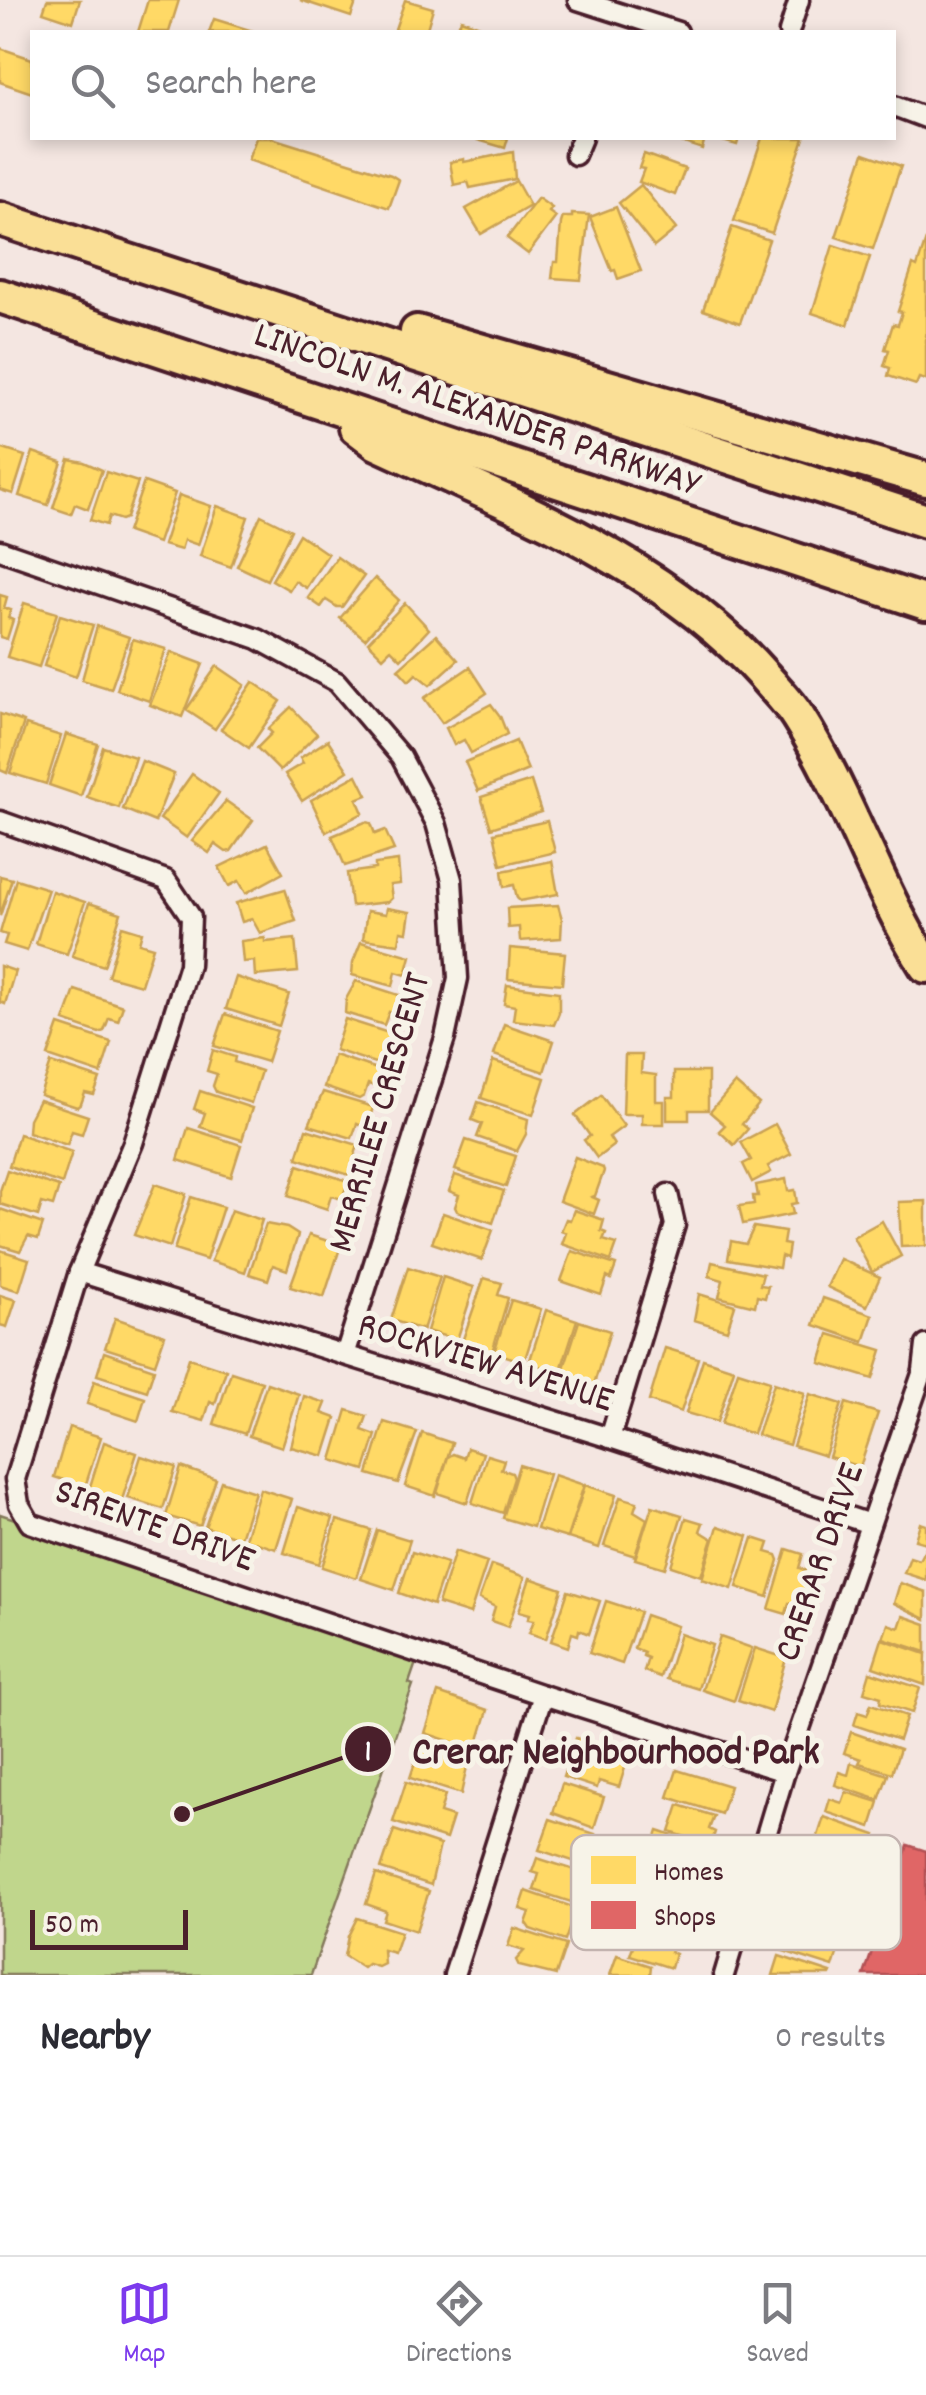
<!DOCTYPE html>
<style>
:root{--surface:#fff;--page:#f2f2f3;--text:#2b2b33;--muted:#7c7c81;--line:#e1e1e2;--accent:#7c3aed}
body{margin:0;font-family:Dekko,sans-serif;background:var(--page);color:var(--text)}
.scale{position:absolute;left:30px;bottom:25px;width:158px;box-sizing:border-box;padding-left:10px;border:5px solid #4a1f2b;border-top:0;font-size:28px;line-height:35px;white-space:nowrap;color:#4a1f2b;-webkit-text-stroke:8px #f7f3e8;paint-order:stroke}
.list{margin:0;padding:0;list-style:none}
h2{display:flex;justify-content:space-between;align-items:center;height:130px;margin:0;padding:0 40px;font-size:42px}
h2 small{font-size:32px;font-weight:400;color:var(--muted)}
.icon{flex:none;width:55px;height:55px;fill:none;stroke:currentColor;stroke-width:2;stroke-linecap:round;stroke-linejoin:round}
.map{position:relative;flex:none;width:926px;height:1975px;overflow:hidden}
.search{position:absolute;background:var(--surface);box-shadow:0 5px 15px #0003;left:30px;right:30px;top:30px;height:110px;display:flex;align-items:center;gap:25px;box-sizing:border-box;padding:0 35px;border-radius:0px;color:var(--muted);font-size:38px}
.sheet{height:280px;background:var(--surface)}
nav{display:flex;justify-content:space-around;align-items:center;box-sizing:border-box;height:140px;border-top:2px solid var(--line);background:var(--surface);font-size:28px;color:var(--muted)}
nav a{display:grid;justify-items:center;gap:5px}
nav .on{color:var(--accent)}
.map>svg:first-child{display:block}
.green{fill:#c0d68c;stroke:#857a5c;stroke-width:2.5}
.homes{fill:#ffd966;stroke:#c9a154;stroke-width:2.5}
.shops{fill:#e06666;stroke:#b35154;stroke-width:2.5}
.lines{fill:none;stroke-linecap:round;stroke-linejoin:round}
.minor-casing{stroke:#4a1f2b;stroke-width:25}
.motorway-casing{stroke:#4a1f2b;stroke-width:40}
.minor{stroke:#f7f3e8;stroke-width:18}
.motorway{stroke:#fadf96;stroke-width:32}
.labels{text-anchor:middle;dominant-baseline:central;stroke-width:10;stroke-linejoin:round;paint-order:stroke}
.street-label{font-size:38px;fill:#4a1f2b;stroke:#f7f3e8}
.key{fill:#f7f3e8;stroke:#c3b3af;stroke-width:2.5}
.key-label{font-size:28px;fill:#4a1f2b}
.leader{fill:none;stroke:#4a1f2b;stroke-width:4}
.callout-dot{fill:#4a1f2b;stroke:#f7f3e8;stroke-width:4}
.mark-label{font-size:30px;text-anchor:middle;font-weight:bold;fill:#fff}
.callout-label{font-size:40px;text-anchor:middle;font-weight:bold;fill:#4a1f2b;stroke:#f7f3e8;stroke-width:10;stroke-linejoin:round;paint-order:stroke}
</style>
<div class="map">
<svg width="926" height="1975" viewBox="0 0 926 1975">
<rect width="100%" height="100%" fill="#f4e6e1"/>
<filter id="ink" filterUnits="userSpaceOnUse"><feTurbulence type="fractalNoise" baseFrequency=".01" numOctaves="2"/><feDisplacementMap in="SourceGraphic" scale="20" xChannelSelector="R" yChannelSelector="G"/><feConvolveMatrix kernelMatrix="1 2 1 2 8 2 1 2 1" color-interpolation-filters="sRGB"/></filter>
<g filter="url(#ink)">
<polygon class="green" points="0,1514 419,1654 409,1683 413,1685 311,1975 0,1975"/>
<g class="homes">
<polygon points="47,0 80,0 73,22 43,12"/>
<polygon points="148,0 179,0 169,32 138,32"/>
<polygon points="300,0 357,0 351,17"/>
<polygon points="405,0 433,8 426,32 394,32"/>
<polygon points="214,19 256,32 209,32"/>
<polygon points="461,19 488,29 487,32 456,32"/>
<polygon points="0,48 32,59 32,93 0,82"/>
<polygon points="256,138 272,138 391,175 399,180 389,208 248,160"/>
<polygon points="471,138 508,138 505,148"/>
<polygon points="676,138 705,138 702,149 675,140"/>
<polygon points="712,138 739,138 737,145"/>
<polygon points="762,138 804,138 772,233 734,221"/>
<polygon points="513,152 515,179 470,188 468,182 454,185 450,162 464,159 464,162"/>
<polygon points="864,153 901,166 873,249 836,237"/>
<polygon points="644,154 685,169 675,195 639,182 644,169 639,168"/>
<polygon points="516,181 530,206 481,234 466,209"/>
<polygon points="641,185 676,229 654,247 619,203"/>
<polygon points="538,198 552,208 549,212 556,217 528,254 507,238"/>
<polygon points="616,207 641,271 618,279 615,270 612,271 590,217"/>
<polygon points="572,214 589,215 581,280 552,278 554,262 558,262 561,223 563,217 572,217"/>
<polygon points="732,227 769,240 740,323 703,310"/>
<polygon points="926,240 926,380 919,378 916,385 888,376 890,368 884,366 889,350 885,349 893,324 898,325 902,312 898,311 913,265 917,267"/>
<polygon points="833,245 870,257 848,325 812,313"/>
<polygon points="0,448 25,456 13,494 0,490"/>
<polygon points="33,452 62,462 48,505 19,496"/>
<polygon points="69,459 84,462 102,470 88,509 75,504 71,514 53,508"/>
<polygon points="106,472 138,482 126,518 121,520 109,516 106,525 90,520"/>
<polygon points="144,482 175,493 158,543 127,532"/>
<polygon points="179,495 211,506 198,545 184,540 181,550 163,545"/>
<polygon points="217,506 248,517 231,567 200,556"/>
<polygon points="261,515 291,530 267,580 237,566"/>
<polygon points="299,534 328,554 306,588 295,581 289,590 272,580"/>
<polygon points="337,557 364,576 342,607 337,607 326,600 321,607 308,598"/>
<polygon points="375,578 399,600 365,639 340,618"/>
<polygon points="0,595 7,597 4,608 11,610 8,618 13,620 7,639 0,637"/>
<polygon points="24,603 57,613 39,667 7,657"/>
<polygon points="405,603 429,629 401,659 391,649 383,657 368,642"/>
<polygon points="60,615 93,625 76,677 44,666"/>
<polygon points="97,626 129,637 111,689 82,680"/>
<polygon points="436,635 458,660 430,685 416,674 409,681 398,669"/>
<polygon points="133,639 166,649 149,701 117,690"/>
<polygon points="171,652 203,664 182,717 150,705"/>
<polygon points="217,666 245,685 215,729 186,710"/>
<polygon points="470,667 487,693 442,723 424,698"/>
<polygon points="253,682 281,701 249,748 221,729"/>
<polygon points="491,704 500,716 507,734 471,753 464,740 454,745 446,728"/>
<polygon points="291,707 317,734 280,771 257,748 272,733 268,729"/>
<polygon points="0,714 24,722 7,773 0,770"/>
<polygon points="26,725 61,736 46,784 10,773"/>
<polygon points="66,734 98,744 81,796 49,785"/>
<polygon points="328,740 348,771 302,801 285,774 303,763 300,758"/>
<polygon points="516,741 528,770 478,791 465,762"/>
<polygon points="103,747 135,757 119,808 87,797"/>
<polygon points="142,761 174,774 155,822 123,809"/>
<polygon points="192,774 219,793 187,838 160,819"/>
<polygon points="357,775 367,795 357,799 363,813 326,832 311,800"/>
<polygon points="531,781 541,812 491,828 481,797"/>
<polygon points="226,801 253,820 231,851 226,852 215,844 209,853 192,841"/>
<polygon points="547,821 555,852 501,865 494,833"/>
<polygon points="365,822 371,823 375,834 385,830 394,850 345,866 332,836"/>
<polygon points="267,844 283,873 246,893 239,881 229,886 219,867"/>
<polygon points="398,861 400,884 390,885 392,898 388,902 351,906 347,873 375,869 375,864"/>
<polygon points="552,861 558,894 520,901 517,898 514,885 504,887 502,871"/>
<polygon points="0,876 12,879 0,916"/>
<polygon points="16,879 48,889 27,951 4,944 7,935 0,933"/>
<polygon points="285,889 296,921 260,933 252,919 242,922 236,903"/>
<polygon points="52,891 85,902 67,954 36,944"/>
<polygon points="89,903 121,913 104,966 72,956"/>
<polygon points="558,905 562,919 561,938 520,941 519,927 508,928 507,908"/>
<polygon points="387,908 410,912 407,932 401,931 399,944 363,939 367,911 386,914"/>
<polygon points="122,926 142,932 139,943 153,947 141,985 108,976"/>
<polygon points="265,938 265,942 295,939 298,972 255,976 254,961 243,962 241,941"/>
<polygon points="361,942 411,956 406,975 396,972 393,986 352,975 353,962"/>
<polygon points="510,948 565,953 562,984 508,979"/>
<polygon points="0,966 15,971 5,1004 0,1002"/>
<polygon points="236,977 289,994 279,1026 226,1009"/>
<polygon points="356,981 405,997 399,1016 389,1012 384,1025 345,1013 346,999"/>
<polygon points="507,985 559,992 559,1013 554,1025 513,1020 515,1006 504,1004"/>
<polygon points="75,990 123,1006 118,1021 109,1018 104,1031 99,1033 64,1021"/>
<polygon points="225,1014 277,1031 267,1062 214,1046"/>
<polygon points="345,1019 395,1035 384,1066 335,1050"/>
<polygon points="504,1024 554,1041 544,1072 494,1055"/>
<polygon points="59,1025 111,1042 101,1074 48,1056"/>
<polygon points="213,1050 235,1057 234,1062 261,1071 251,1103 216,1092 213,1086 217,1074 207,1071"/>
<polygon points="334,1055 383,1071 378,1087 368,1084 364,1096 359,1099 324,1087"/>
<polygon points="625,1055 642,1055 641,1073 656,1075 656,1101 664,1101 664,1124 642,1124 642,1114 623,1114"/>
<polygon points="493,1061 545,1078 533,1115 481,1098"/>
<polygon points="51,1063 100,1079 94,1095 85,1093 81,1104 77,1107 40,1095"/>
<polygon points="674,1072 708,1072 708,1110 689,1110 689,1120 667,1120 667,1097 674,1097"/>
<polygon points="735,1083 759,1104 742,1124 748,1129 734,1145 719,1131 725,1125 710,1112"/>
<polygon points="200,1091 252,1108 242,1140 200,1127 205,1113 194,1109"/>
<polygon points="323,1092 373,1107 367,1128 357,1124 352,1138 309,1125"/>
<polygon points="601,1095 624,1126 609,1137 614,1145 597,1158 584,1140 590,1136 575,1115"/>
<polygon points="39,1100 88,1116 82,1134 72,1131 67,1145 28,1132 29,1119"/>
<polygon points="478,1102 528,1119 526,1134 517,1151 477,1137 482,1124 472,1120"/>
<polygon points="775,1124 791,1154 768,1166 771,1172 752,1182 743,1164 751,1160 741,1142"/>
<polygon points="188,1128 241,1145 231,1177 178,1160"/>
<polygon points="306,1129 358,1145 349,1175 297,1158"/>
<polygon points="19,1134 72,1152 62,1184 9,1166"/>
<polygon points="466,1140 516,1156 506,1187 455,1170"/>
<polygon points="575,1157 603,1168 604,1171 595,1196 592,1197 599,1200 594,1214 559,1201"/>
<polygon points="298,1165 348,1181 342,1199 331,1196 327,1209 288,1196"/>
<polygon points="7,1170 59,1187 53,1206 42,1203 38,1216 0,1204 0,1191"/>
<polygon points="455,1175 504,1191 493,1223 457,1211 455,1207 459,1195 449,1191"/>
<polygon points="786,1179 788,1191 795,1190 797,1203 791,1204 793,1214 743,1224 739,1206 754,1204 753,1196 758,1196 756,1185"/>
<polygon points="155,1184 186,1194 170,1247 134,1235"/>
<polygon points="191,1197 223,1207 206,1260 174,1250"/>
<polygon points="926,1201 926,1246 901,1247 899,1202"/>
<polygon points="0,1209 43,1224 38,1239 28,1236 20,1251 0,1245"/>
<polygon points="231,1210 262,1220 245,1272 211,1261"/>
<polygon points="574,1210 604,1220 601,1231 606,1233 603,1240 617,1244 611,1261 562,1244 566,1233 561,1231 566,1219 570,1220"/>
<polygon points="443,1213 493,1230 482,1260 432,1243"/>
<polygon points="882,1221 901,1256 872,1272 853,1237"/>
<polygon points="266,1224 287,1228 298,1235 287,1270 273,1265 268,1280 249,1274"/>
<polygon points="754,1227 785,1232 783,1244 789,1245 787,1258 781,1256 779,1268 728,1259 731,1241 746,1244"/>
<polygon points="309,1235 341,1245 324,1297 290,1287"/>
<polygon points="0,1250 29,1259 19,1291 0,1285"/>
<polygon points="572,1251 616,1265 611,1279 607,1277 601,1295 561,1281"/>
<polygon points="840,1259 880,1277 867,1306 827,1287"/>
<polygon points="712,1262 763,1274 760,1285 768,1286 765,1298 757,1296 755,1306 719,1297 723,1280 709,1276"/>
<polygon points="408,1267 440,1277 423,1330 391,1320"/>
<polygon points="443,1277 474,1287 457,1340 427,1331"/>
<polygon points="484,1278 502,1283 498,1295 508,1298 492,1352 462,1342"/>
<polygon points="699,1294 735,1305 727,1330 694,1320"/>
<polygon points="0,1295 16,1300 7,1327 0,1325"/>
<polygon points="823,1298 873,1315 864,1342 814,1325"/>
<polygon points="511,1300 541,1309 524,1362 494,1352"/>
<polygon points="546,1310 577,1320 560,1373 529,1363"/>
<polygon points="115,1318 165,1335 155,1364 105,1348"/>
<polygon points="579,1321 610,1331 594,1384 562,1374"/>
<polygon points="829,1334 882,1350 873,1379 820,1363"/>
<polygon points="665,1348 698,1358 681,1412 649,1401"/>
<polygon points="104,1352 154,1369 147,1391 97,1375"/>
<polygon points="189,1358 226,1370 215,1404 210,1402 204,1421 172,1412"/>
<polygon points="703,1359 734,1369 717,1422 686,1413"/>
<polygon points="738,1371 770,1381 753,1434 721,1424"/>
<polygon points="231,1372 262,1382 245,1434 214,1424"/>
<polygon points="94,1381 145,1398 138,1421 87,1404"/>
<polygon points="267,1383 299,1394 282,1447 249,1436"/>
<polygon points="774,1383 805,1393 789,1445 757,1435"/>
<polygon points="810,1394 842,1404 825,1456 793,1446"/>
<polygon points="304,1396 326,1403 322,1413 336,1418 324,1456 291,1447"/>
<polygon points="846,1403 878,1413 860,1467 829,1457"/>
<polygon points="347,1410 367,1416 362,1430 376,1435 365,1470 332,1460"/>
<polygon points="384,1422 417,1432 398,1483 368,1474"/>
<polygon points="69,1427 101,1437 85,1487 54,1477"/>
<polygon points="422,1433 452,1443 435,1496 405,1486"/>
<polygon points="104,1442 137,1453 121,1503 88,1493"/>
<polygon points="467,1448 483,1453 467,1503 437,1493 448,1457 453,1454 464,1458"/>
<polygon points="487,1455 504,1460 501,1469 512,1473 514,1478 503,1513 472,1503"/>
<polygon points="141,1456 176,1467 163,1509 128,1498"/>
<polygon points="519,1465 549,1474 533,1527 503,1518"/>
<polygon points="181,1467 216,1479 200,1526 166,1516"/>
<polygon points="554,1475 584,1485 567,1538 537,1529"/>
<polygon points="221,1481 255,1492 240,1538 205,1527"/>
<polygon points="585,1485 616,1495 599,1548 568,1538"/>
<polygon points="260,1489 292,1499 276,1549 245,1539"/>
<polygon points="620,1497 637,1502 634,1511 647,1519 635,1556 604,1546"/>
<polygon points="652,1506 682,1515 665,1568 635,1559"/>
<polygon points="298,1507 333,1518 319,1564 284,1553"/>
<polygon points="686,1518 703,1523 700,1531 713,1539 701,1576 671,1566"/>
<polygon points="337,1520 371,1530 356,1578 322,1567"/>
<polygon points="920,1523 926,1525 926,1543 915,1540"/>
<polygon points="718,1526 748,1536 732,1589 702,1579"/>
<polygon points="377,1530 410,1540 394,1590 361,1579"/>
<polygon points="753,1538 769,1543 766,1552 777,1555 779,1560 768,1597 737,1587"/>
<polygon points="926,1547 926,1580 904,1573 910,1557 919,1560"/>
<polygon points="787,1549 803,1554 799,1568 805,1570 804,1574 812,1577 803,1607 789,1603 786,1614 769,1609"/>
<polygon points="455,1551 487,1562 470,1614 438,1604"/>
<polygon points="412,1552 447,1563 433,1605 399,1593"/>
<polygon points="491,1565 525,1577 508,1627 491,1621 495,1607 479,1599"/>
<polygon points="530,1578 562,1589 546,1639 529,1633 534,1620 528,1619 530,1614 519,1611"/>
<polygon points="900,1583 926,1592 926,1619 894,1603"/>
<polygon points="568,1591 600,1601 589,1634 579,1630 578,1635 572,1633 568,1647 551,1641"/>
<polygon points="606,1601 640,1612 622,1664 589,1653"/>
<polygon points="645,1615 677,1626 660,1677 644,1671 648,1658 643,1656 644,1652 634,1648"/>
<polygon points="903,1616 926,1624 926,1652 883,1638 888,1624 899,1628"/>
<polygon points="680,1634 712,1645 698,1689 666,1679"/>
<polygon points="720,1637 752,1648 734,1701 702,1690"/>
<polygon points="882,1639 926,1654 925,1685 873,1667"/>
<polygon points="755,1648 786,1658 771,1712 738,1701"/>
<polygon points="870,1672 920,1688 912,1713 880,1703 881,1697 864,1692"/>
<polygon points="438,1693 488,1710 476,1750 425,1733"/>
<polygon points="871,1704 907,1716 899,1740 854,1725 858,1712 867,1715"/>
<polygon points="851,1732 900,1749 892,1773 859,1763 861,1759 844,1753"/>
<polygon points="423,1738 470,1753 461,1794 410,1778"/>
<polygon points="576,1738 629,1755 619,1787 599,1781 597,1788 563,1777"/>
<polygon points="851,1763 888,1775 879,1800 835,1785 839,1772 848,1775"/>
<polygon points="677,1770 730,1786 721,1814 668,1797"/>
<polygon points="406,1782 445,1795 440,1813 453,1817 446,1839 393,1822"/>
<polygon points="562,1784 604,1797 594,1828 553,1813"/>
<polygon points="846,1792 879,1802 871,1827 826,1812 830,1799 842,1803"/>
<polygon points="679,1805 714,1816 709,1829 715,1832 711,1845 670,1832"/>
<polygon points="824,1817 876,1835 867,1862 815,1845"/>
<polygon points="550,1819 595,1834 585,1865 539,1850"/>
<polygon points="394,1830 440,1845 431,1885 381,1869"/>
<polygon points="658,1831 710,1848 701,1875 649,1858"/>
<polygon points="537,1858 581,1872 571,1902 534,1890 539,1874 532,1872"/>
<polygon points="376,1874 429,1891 416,1931 383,1920 386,1911 366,1904"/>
<polygon points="526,1891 576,1908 565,1941 530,1929 526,1923 530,1912 520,1909"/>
<polygon points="357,1918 401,1932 394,1953 383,1950 384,1964 378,1967 368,1964 363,1968 344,1956 348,1936"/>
<polygon points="790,1921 842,1938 833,1967 780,1950"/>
<polygon points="639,1927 674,1939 670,1952 675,1954 671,1968 630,1955"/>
<polygon points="514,1928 566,1945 556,1975 519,1966 516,1960 524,1951 508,1946"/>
<polygon points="617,1955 651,1966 650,1975 610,1975"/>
<polygon points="779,1956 831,1973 830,1975 773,1975"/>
</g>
<polygon class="shops" points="908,1845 926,1851 926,1975 864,1975"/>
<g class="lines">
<defs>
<g id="minor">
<polyline points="578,0 678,32"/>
<polyline points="789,32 799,0"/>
<polyline points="894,106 926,118"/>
<polyline points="575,155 582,138"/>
<polyline points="0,550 258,639 337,682 401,757 436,823 452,880 458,978 445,1038 345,1355"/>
<polyline points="0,821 166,880 191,917 189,965 133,1143 79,1272 15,1479 19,1504 30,1523 543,1695 785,1772"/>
<polyline points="79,1272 610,1438 870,1524"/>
<polyline points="610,1438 675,1225 668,1194"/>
<polyline points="454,1975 543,1695"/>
<polyline points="724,1975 785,1772 923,1371 926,1345"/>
</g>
<g id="motorway">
<polyline points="0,219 926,521"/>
<path d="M0,296C309,397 617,503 926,603"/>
<polyline points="417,332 926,479"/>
<path d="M356,427L377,443C512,506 663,562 764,676C775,689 789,702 798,717C848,796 876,887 926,966"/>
</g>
</defs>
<use href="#minor" class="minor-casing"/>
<use href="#motorway" class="motorway-casing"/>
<use href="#minor" class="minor"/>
<use href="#motorway" class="motorway"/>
</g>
</g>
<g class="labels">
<g class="street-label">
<text transform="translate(476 412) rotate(19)">LINCOLN M. ALEXANDER PARKWAY</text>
<text transform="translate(382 1113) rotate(-74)">MERRILEE CRESCENT</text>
<text transform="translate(485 1365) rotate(17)">ROCKVIEW AVENUE</text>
<text transform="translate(154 1528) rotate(20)">SIRENTE DRIVE</text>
<text transform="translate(822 1563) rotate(-71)">CRERAR DRIVE</text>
</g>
</g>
<rect x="571" y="1835" width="330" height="115" rx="15" class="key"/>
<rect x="591" y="1856" width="45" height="28" fill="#ffd966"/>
<rect x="591" y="1901" width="45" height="28" fill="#e06666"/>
<g class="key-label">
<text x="654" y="1880">Homes</text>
<text x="654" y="1925">Shops</text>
</g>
<path class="leader" d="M182 1814L368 1749"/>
<g class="callout-dot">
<circle cx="182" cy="1814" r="10"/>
<circle cx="368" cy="1749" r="25"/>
</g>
<g class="mark-label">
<text x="368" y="1760">1</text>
</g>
<g class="callout-label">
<text x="616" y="1763">Crerar Neighbourhood Park</text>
</g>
</svg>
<div class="scale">50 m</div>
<div class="search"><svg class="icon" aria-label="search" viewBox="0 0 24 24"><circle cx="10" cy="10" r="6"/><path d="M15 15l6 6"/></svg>Search here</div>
</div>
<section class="sheet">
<h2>Nearby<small>0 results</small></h2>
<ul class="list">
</ul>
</section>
<nav>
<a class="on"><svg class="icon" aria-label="map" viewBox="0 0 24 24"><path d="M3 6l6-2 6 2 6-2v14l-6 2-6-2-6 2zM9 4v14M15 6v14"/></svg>Map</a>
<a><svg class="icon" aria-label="directions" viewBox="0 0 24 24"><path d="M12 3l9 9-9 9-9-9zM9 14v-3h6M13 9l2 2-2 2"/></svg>Directions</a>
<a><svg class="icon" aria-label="saved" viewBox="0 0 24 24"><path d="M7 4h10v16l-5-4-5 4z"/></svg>Saved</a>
</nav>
